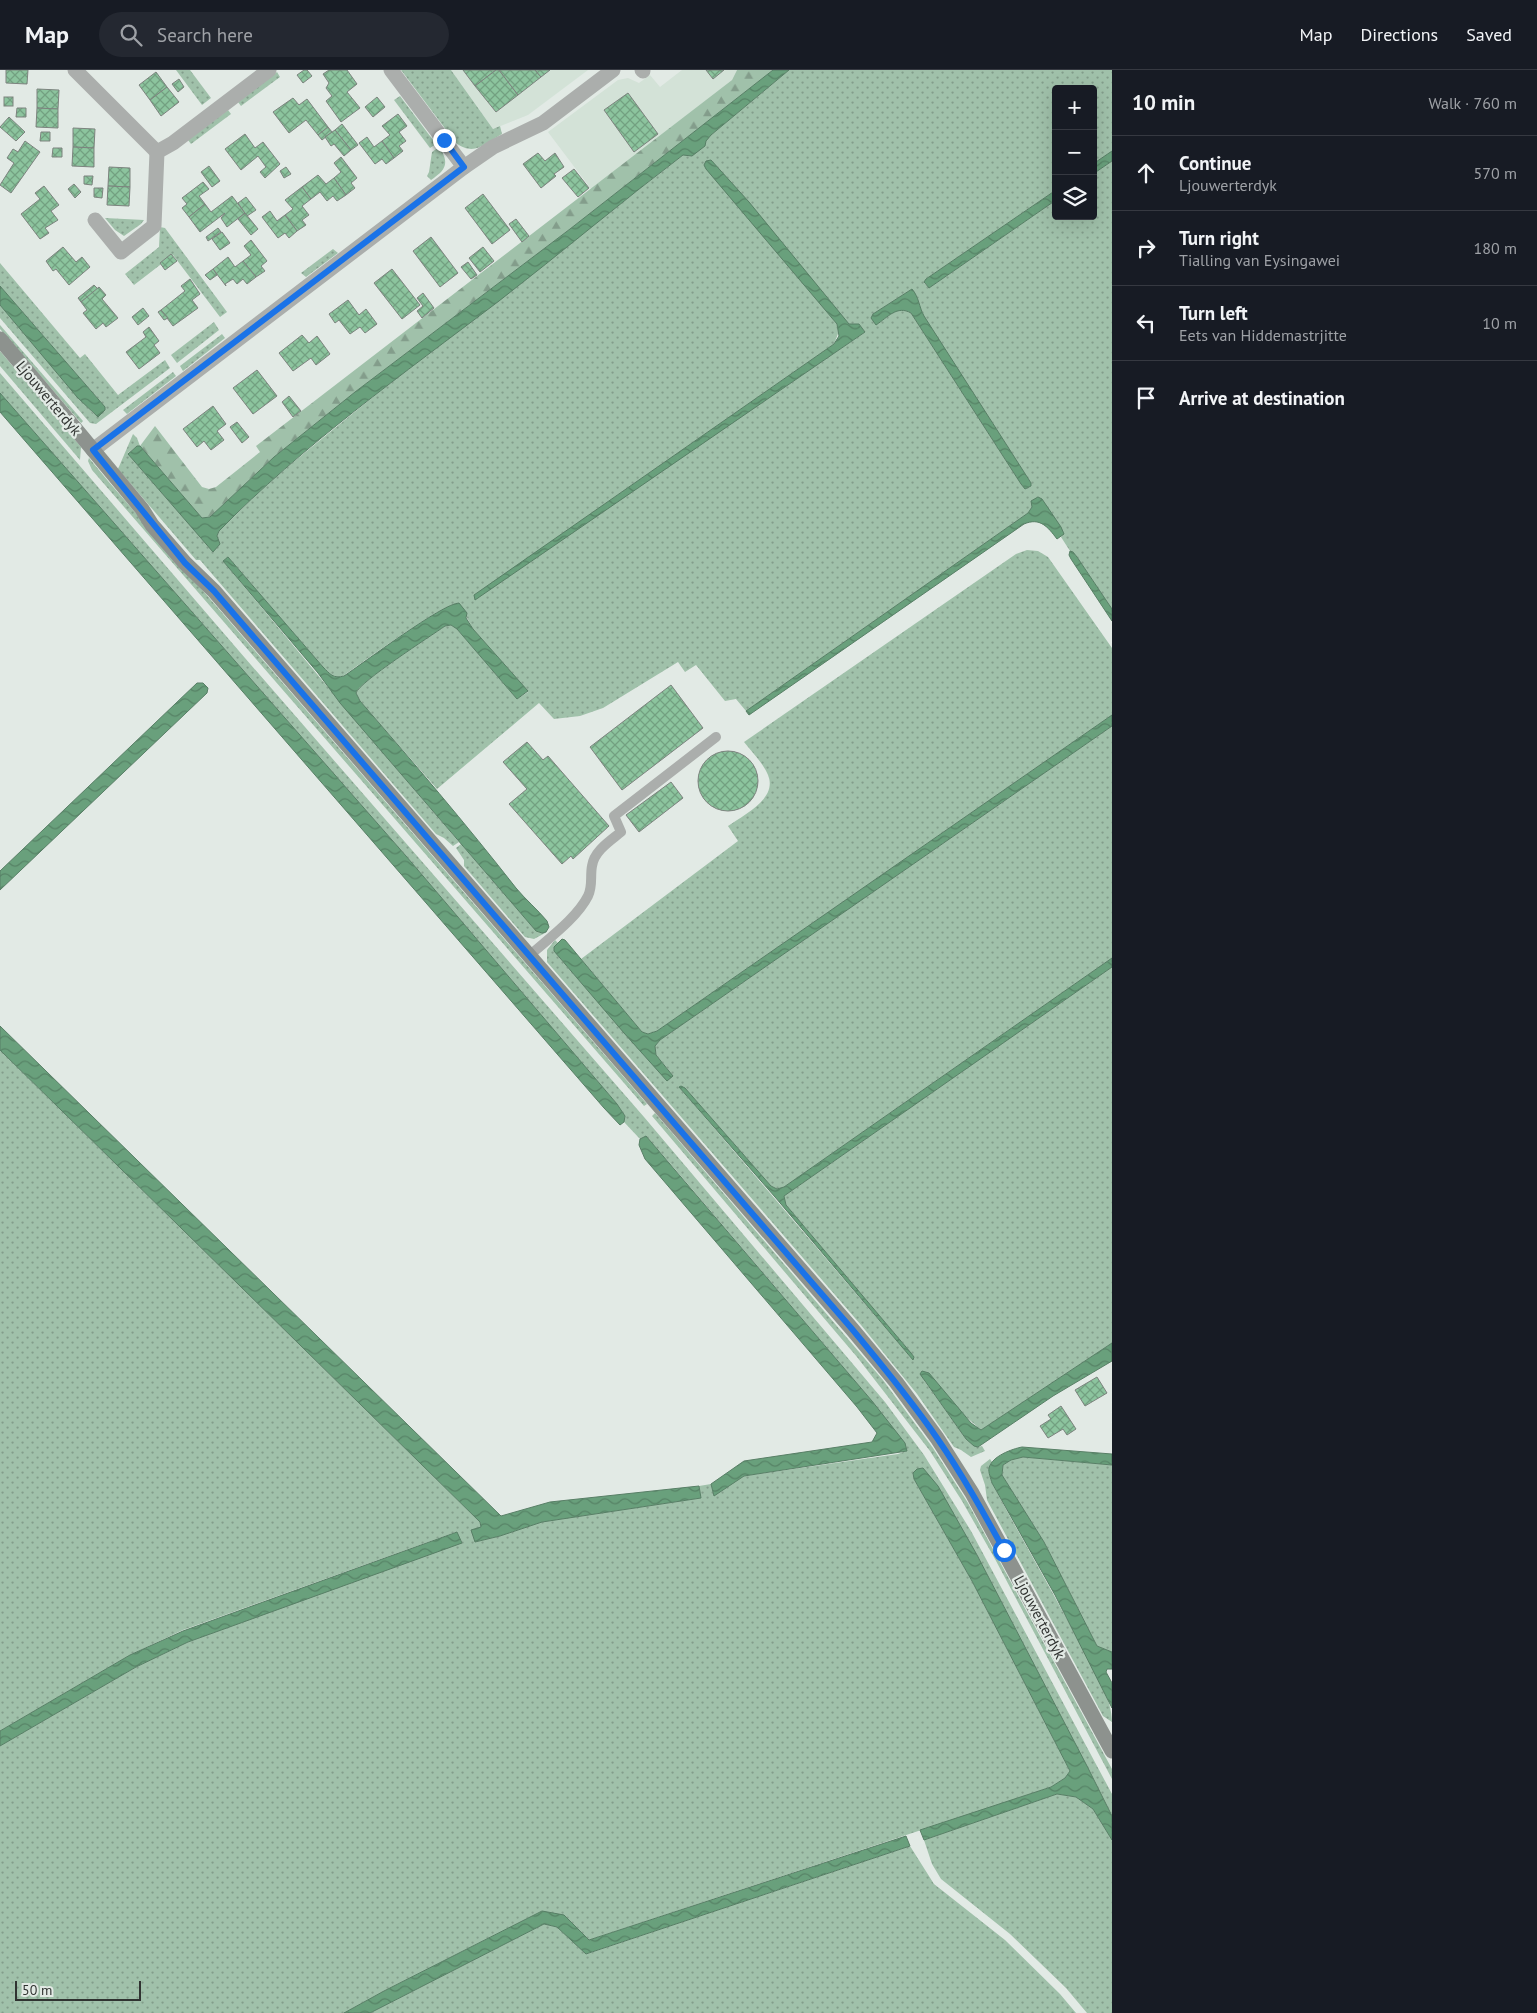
<!DOCTYPE html>
<meta charset="utf-8">
<style>
:root{--surface:#171b24;--page:#242831;--text:#f1f3f6;--muted:#9ea1a6;--line:#363941}
body{margin:0;font-family:"PT Sans",sans-serif;background:var(--page);color:var(--text)}
.controls{position:absolute;right:15px;top:15px;display:grid;overflow:hidden;border-radius:5px;box-shadow:0 5px 20px #0002}
.controls button{width:45px;height:45px;display:grid;place-items:center;padding:0;border:0;border-bottom:1px solid var(--line);background:var(--surface);color:var(--text);font:25px sans-serif}
.scale{position:absolute;left:15px;bottom:12px;width:126px;box-sizing:border-box;padding-left:5px;border:2px solid #303331;border-top:0;font-size:14px;line-height:18px;white-space:nowrap;color:#303331;-webkit-text-stroke:4px #e2eae5;paint-order:stroke}
.stop{position:absolute;width:15px;height:15px;margin:-11px;border:4px solid #1a73e8;border-radius:50%;background:#fff}
.stop.end{background:#1a73e8;border-color:#fff;box-shadow:0 1px 5px #0008}
.list{margin:0;padding:0;list-style:none}
h2{display:flex;justify-content:space-between;align-items:center;height:65px;margin:0;padding:0 20px;font-size:21px}
h2 small{font-size:16px;font-weight:400;color:var(--muted)}
.list li{display:grid;grid-template-columns:32px 1fr auto;gap:15px;align-items:center;box-sizing:border-box;height:75px;padding:0 20px;border-top:1px solid var(--line)}
.list b{display:block;font-size:19px;white-space:nowrap}
.list p{margin:0;font-size:16px;white-space:nowrap;color:var(--muted)}
.list em{font-size:16px;font-style:normal;color:var(--muted)}
.icon{flex:none;width:28px;height:28px;fill:none;stroke:currentColor;stroke-width:2;stroke-linecap:round;stroke-linejoin:round}
.map{position:relative;flex:none;width:1112px;height:1943px;overflow:hidden}
header{display:flex;align-items:center;gap:30px;box-sizing:border-box;height:70px;padding:0 25px;background:var(--surface);border-bottom:1px solid var(--line)}
header strong{font-size:24px}
nav{display:flex;gap:28px;margin-inline-start:auto;font-size:18px}
.search{width:350px;height:45px;background:var(--page);display:flex;align-items:center;gap:12px;box-sizing:border-box;padding:0 18px;border-radius:28px;color:var(--muted);font-size:19px}
main{display:flex}
aside{flex:1;background:var(--surface)}
.map>svg:first-child{display:block}
.built{fill:#d3e2d7}
.grass{fill:url(#grass-dots);fill-rule:evenodd}
.forest{fill:url(#forest-firs)}
.water{fill:url(#water-waves);stroke:#587f66}
.building{fill:url(#building-cross-hatch);stroke:#7c837e}
.lines{fill:none;stroke-linecap:round;stroke-linejoin:round}
.lane{stroke:#abaeac;stroke-width:10}
.street{stroke:#abaeac;stroke-width:15}
.secondary{stroke:#8d928e;stroke-width:15}
.route{stroke:#1a73e8;stroke-width:6}
.labels{text-anchor:middle;dominant-baseline:central;stroke-width:4.5;stroke-linejoin:round;paint-order:stroke}
.street-label{font-size:15px;fill:#303331;stroke:#e2eae5}
</style>
<header>
<strong>Map</strong>
<div class="search"><svg class="icon" aria-label="search" viewBox="0 0 24 24"><circle cx="10" cy="10" r="6"/><path d="M15 15l6 6"/></svg>Search here</div>
<nav><a>Map</a><a>Directions</a><a>Saved</a></nav>
</header>
<main>
<div class="map">
<svg width="1112" height="1943" viewBox="0 0 1112 1943">
<defs>
<pattern id="grass-dots" width="8" height="8" patternUnits="userSpaceOnUse" patternTransform="scale(1.25)"><rect width="8" height="8" fill="#a0c1aa"/><path d="M2 2h.1M6 6h.1" fill="none" stroke="#839d8b" stroke-width="1.8" stroke-linecap="round"/></pattern>
<pattern id="forest-firs" width="22" height="20" patternUnits="userSpaceOnUse" patternTransform="scale(1.25)"><rect width="22" height="20" fill="#a0c1aa"/><path d="M5 1l3.5 6h-7zM16 11l3.5 6h-7z" fill="#839d8b"/></pattern>
<pattern id="water-waves" width="16" height="10" patternUnits="userSpaceOnUse" patternTransform="scale(1.25)"><rect width="16" height="10" fill="#69a07c"/><path d="M0 5q4-4 8 0t8 0" fill="none" stroke="#578366"/></pattern>
<pattern id="building-cross-hatch" width="8" height="8" patternUnits="userSpaceOnUse" patternTransform="scale(1.25)"><rect width="8" height="8" fill="#8cc49e"/><path d="M0 0l8 8M0 8l8-8" fill="none" stroke="#73a081"/></pattern>
</defs>
<rect width="100%" height="100%" fill="#e2eae5"/>
<g class="built">
<polygon points="451,0 588,0 528,45 493,59"/>
<polygon points="682,0 737,0 732,10 591,119 548,62 618,10 628,8 639,13 650,5 660,17"/>
</g>
<g class="grass">
<polygon points="176,0 190,0 211,28 202,35"/>
<path d="M401,0H451L493,59L500,56L502,64C485,73 475,87 456,73Z"/>
<path d="M789,0H1112V81L1093,94V19H1056V120L926,209L924,213L929,218L1056,130V146H1093V104L1112,91V539L1077,487L1073,482L1070,481L1061,467L1063,464L1032,437L1028,443L746,641L736,629L725,631L696,595L685,602L678,592L603,638L580,646L554,649L539,633L437,719L360,631L356,623C359,612 431,566 445,556L451,555L457,559L517,629L528,622L473,559L459,533C443,533 362,593 343,606C333,609 330,604 323,597L228,487L223,491C301,585 379,679 459,772L453,776L444,768L436,764L200,490H196L118,399L133,364L137,368L140,376H137L128,383L132,389L213,481L219,461L275,407L379,322L683,85H690L711,65ZM912,219L923,246L1031,413V416L1025,419L1021,414L911,243L904,239L873,244ZM824,238L849,254H859L865,262L741,347L596,440L834,274L839,261L837,254Z"/>
<polygon points="277,2 280,7 241,36 238,32"/>
<polygon points="400,26 436,74 430,78 394,30"/>
<polygon points="228,40 231,44 191,74 188,70"/>
<path d="M439,77C450,93 446,100 431,110L427,106L429,102L432,82Z"/>
<polygon points="105,148 144,150 141,154 124,166 115,160"/>
<polygon points="160,157 165,158 227,242 220,247 173,185 134,215 125,204 159,177"/>
<polygon points="333,179 338,183 306,207 301,203"/>
<polygon points="0,193 80,288 85,284 118,325 165,290 170,298 96,354 90,353 0,248 0,235 92,342 98,347 105,340 100,331 0,216"/>
<polygon points="214,252 219,260 177,293 171,285"/>
<polygon points="0,255 83,351 81,353 0,259"/>
<polygon points="222,264 225,268 183,301 180,296"/>
<polygon points="0,281 81,377 80,390 0,296"/>
<polygon points="173,302 176,306 127,344 123,340"/>
<polygon points="0,303 245,588 644,1047 885,1332 924,1385 971,1461 1112,1724 1112,1746 977,1485 913,1403 914,1409 972,1511 1070,1701 1065,1708 1051,1717 589,1870 577,1860 542,1841 384,1921 344,1943 0,1943 0,1676 136,1597 188,1572 462,1472 456,1462 183,1560 130,1585 0,1661 0,980 480,1452 481,1457 475,1472 500,1466 541,1452 701,1428 699,1416 711,1414 714,1425 744,1406 898,1384 906,1381 907,1379 872,1331 674,1098 646,1066 640,1069 624,1052 625,1046 617,1034 406,786 0,323"/>
<polygon points="89,388 108,411 647,1034 644,1036 92,400 88,391"/>
<path d="M1027,480L1038,481L1048,487L1112,578V645L657,961L648,964L642,962L581,889L738,771L728,756C743,745 778,729 768,705C763,693 752,682 744,672L1016,484Z"/>
<polygon points="1112,656 1112,888 784,1117 777,1119 771,1116 685,1018 679,1017 913,1290 914,1287 911,1283 786,1135 784,1126 1112,897 1112,1273 981,1360 923,1309 966,1369 978,1377 982,1376 985,1381 971,1387 961,1380 954,1377 917,1324 861,1255 547,892 547,880 555,870 558,873 554,877 558,886 649,990 671,1003 656,985 655,976 660,970"/>
<polygon points="461,774 536,861 542,863 547,862 534,869 525,867 464,796 464,790 456,778"/>
<polygon points="655,1043 883,1310 933,1378 968,1433 1112,1699 1112,1709 995,1489 962,1431 930,1381 857,1287 652,1046"/>
<polygon points="1023,1387 1112,1395 1112,1582 1097,1576 1044,1472 1002,1405 1003,1395 1011,1390"/>
<path d="M990,1389L992,1392L990,1395L992,1413C1022,1470 1055,1525 1084,1582C1095,1604 1112,1627 1112,1652L1103,1646L987,1430L985,1415L980,1400L981,1396Z"/>
<polygon points="1057,1724 1076,1727 1093,1739 1112,1770 1112,1943 1087,1943 1066,1918 1010,1864 941,1809 932,1794 924,1770"/>
<polygon points="910,1776 934,1814 1005,1870 1060,1924 1076,1943 370,1943 544,1854 557,1857 587,1884"/>
</g>
<polygon class="forest" points="737,0 773,0 570,159 355,322 274,387 210,447 202,448 140,376 155,356 202,417 209,419 216,417 260,382 256,376 732,10"/>
<g class="water">
<path d="M773,0H789L711,65L706,71L705,76L692,86L683,85C621,132 561,183 499,231C403,304 303,375 219,461L217,466L220,474L213,482L128,384L137,376H140L202,448L210,447L274,387L355,322L570,159Z"/>
<polygon points="1112,81 1112,91 1093,104 1093,94"/>
<polygon points="711,90 749,132 849,254 859,254 865,262 475,530 474,525 834,274 839,266 837,254 706,99 704,95 706,91"/>
<polygon points="1056,120 1056,130 929,218 924,212 926,209"/>
<polygon points="0,216 105,337 105,340 98,347 77,327 0,235"/>
<path d="M912,219C919,227 919,237 924,246L1031,413V416L1025,419L1021,414L911,243C897,235 888,247 876,255L871,248L873,244Z"/>
<polygon points="0,323 406,786 617,1034 625,1046 624,1052 620,1055 604,1038 0,342"/>
<path d="M1038,427L1042,429L1061,457L1064,464L1057,469C1048,457 1040,447 1024,454L749,645L746,641L1028,443L1032,437L1031,431Z"/>
<polygon points="1070,481 1073,482 1077,487 1112,539 1112,551 1071,489 1069,485"/>
<path d="M228,487L323,597C330,604 333,609 344,606C362,594 443,533 459,533L467,543L466,548L473,559L528,621L517,629L457,559L451,555L445,556C431,566 359,612 356,623L360,631C413,692 466,754 516,818C525,829 537,839 547,851L549,857L546,862L542,863L536,861L340,633L318,603L223,491Z"/>
<polygon points="197,613 203,613 208,618 207,623 0,820 0,801"/>
<polygon points="1112,645 1112,656 660,970 655,976 656,985 673,1006 667,1011 624,963 554,881 554,877 562,869 565,870 642,962 648,964 657,961"/>
<polygon points="1112,888 1112,897 784,1126 786,1135 911,1283 914,1287 913,1290 775,1127 679,1017 681,1016 685,1018 771,1116 777,1119 784,1117"/>
<polygon points="0,956 501,1446 550,1432 699,1416 701,1428 542,1452 500,1466 475,1472 471,1460 481,1457 480,1452 0,980"/>
<polygon points="646,1066 872,1331 905,1373 907,1381 744,1406 714,1426 711,1414 744,1391 872,1372 877,1363 857,1337 645,1089 639,1075 640,1069"/>
<polygon points="1112,1273 1112,1291 1053,1326 978,1377 974,1376 966,1369 920,1304 922,1301 929,1303 971,1353 981,1360"/>
<path d="M1022,1377L1112,1384V1395L1023,1387L1011,1390L1003,1395L1002,1405L1044,1472L1097,1576L1112,1582V1599H1107L1106,1602L1112,1613V1638L1055,1525L992,1413C991,1409 988,1402 989,1398C992,1386 1012,1379 1022,1377Z"/>
<polygon points="923,1398 938,1416 977,1485 1087,1696 1112,1746 1112,1770 1093,1739 1076,1727 1057,1724 924,1770 920,1760 1051,1717 1065,1708 1070,1701 972,1511 914,1409 913,1403 917,1399"/>
<polygon points="457,1462 462,1473 188,1572 136,1597 0,1676 0,1661 130,1585 183,1561"/>
<polygon points="906,1766 910,1776 586,1884 557,1857 544,1854 370,1943 344,1943 384,1921 542,1841 564,1845 589,1870"/>
</g>
<g class="building">
<polygon points="6,0 28,0 27,14 6,13"/>
<polygon points="304,0 307,0 312,6 303,13 297,5"/>
<polygon points="329,0 347,0 357,14 347,22 360,38 341,52 326,31 332,26 326,18 329,13 323,4"/>
<polygon points="463,0 496,0 475,16"/>
<polygon points="496,0 499,0 518,25 496,42 475,16"/>
<polygon points="499,0 535,0 541,7 518,25"/>
<polygon points="535,0 550,0 541,7"/>
<polygon points="706,0 724,0 713,9"/>
<polygon points="156,2 167,17 150,30 139,15"/>
<polygon points="179,9 184,17 178,22 172,14"/>
<polygon points="167,17 179,32 161,46 150,30"/>
<polygon points="37,19 59,20 58,39 37,38"/>
<polygon points="628,23 658,64 634,82 604,40"/>
<rect x="4" y="27" width="9" height="9"/>
<polygon points="377,27 385,37 373,47 365,37"/>
<polygon points="293,28 299,35 307,29 328,57 318,65 306,50 289,63 273,42"/>
<polygon points="17,38 26,38 26,47 16,47"/>
<polygon points="37,38 58,39 58,58 36,57"/>
<polygon points="398,44 407,56 399,62 406,71 399,76 403,81 394,88 382,71 390,65 382,56"/>
<polygon points="9,47 25,62 16,71 0,57"/>
<polygon points="342,54 358,75 351,80 335,60"/>
<polygon points="328,57 332,62 322,70 318,65"/>
<polygon points="73,58 95,59 94,78 73,77"/>
<polygon points="335,60 351,80 344,86 334,74 331,76 325,67"/>
<polygon points="41,62 50,62 50,71 40,71"/>
<polygon points="245,64 255,78 263,72 280,94 265,108 260,102 266,97 258,86 241,100 225,79"/>
<polygon points="367,67 374,77 382,71 394,88 386,94 382,89 375,94 359,73"/>
<polygon points="25,71 40,82 11,123 0,115 14,93 7,88 13,79 18,82"/>
<polygon points="73,77 94,78 94,97 72,96"/>
<polygon points="53,78 62,78 62,87 52,87"/>
<polygon points="538,83 545,91 555,83 564,97 554,104 556,106 541,118 523,94"/>
<polygon points="341,87 357,108 351,113 355,118 346,125 334,108 341,102 334,93"/>
<polygon points="209,96 220,111 212,117 201,102"/>
<polygon points="109,97 130,98 130,117 108,116"/>
<polygon points="286,97 291,104 284,108 280,101"/>
<polygon points="574,99 589,118 578,127 562,108"/>
<polygon points="318,105 326,114 334,108 346,125 337,131 333,126 327,131 320,122 311,129 302,117"/>
<polygon points="84,106 93,106 92,115 84,114"/>
<polygon points="203,112 209,119 199,126 205,134 189,147 182,138 187,134 182,128"/>
<polygon points="74,114 81,122 75,128 68,119"/>
<polygon points="44,116 59,135 51,141 58,150 45,158 49,163 40,169 21,144 40,129 35,123"/>
<polygon points="108,116 130,117 129,136 107,135"/>
<polygon points="302,117 311,129 302,136 309,145 302,150 306,155 297,161 285,145 293,139 285,130"/>
<polygon points="94,118 103,118 102,128 94,127"/>
<polygon points="483,124 510,160 492,174 465,138"/>
<polygon points="232,126 245,143 227,157 221,148 225,143 200,162 189,147 205,134 211,142"/>
<polygon points="246,127 256,140 247,146 238,133"/>
<polygon points="270,141 277,151 285,145 297,161 289,168 285,163 278,168 262,147"/>
<polygon points="245,143 258,159 251,165 238,149"/>
<polygon points="516,149 529,166 522,172 509,154"/>
<polygon points="218,158 221,162 208,171 206,167"/>
<polygon points="222,162 230,173 220,180 212,169"/>
<polygon points="431,167 458,203 440,217 413,181"/>
<polygon points="251,170 267,191 261,196 265,201 256,207 243,191 251,185 244,176"/>
<polygon points="63,177 76,192 82,187 90,197 69,215 56,199 53,201 46,191"/>
<polygon points="483,177 494,191 480,202 469,188"/>
<polygon points="171,184 177,191 165,200 160,193"/>
<polygon points="228,187 235,197 243,191 256,207 247,214 243,209 237,214 233,209 225,214 226,216 213,199"/>
<polygon points="468,192 477,205 471,209 461,197"/>
<polygon points="213,199 217,205 210,210 205,205"/>
<polygon points="392,199 420,235 402,249 374,213"/>
<polygon points="190,209 200,224 192,230 198,238 173,256 161,240 185,221 181,216"/>
<polygon points="94,215 98,219 81,232 78,228"/>
<polygon points="99,217 106,225 102,229 118,248 106,257 103,253 96,259 83,243 87,240 81,232"/>
<polygon points="423,223 434,238 422,248 417,241 423,236 417,228"/>
<polygon points="348,230 359,245 366,239 377,254 365,263 360,257 350,264 339,250 335,253 329,244"/>
<polygon points="143,238 149,246 138,255 132,247"/>
<polygon points="161,240 168,248 164,250 158,242"/>
<polygon points="149,257 159,271 154,275 160,283 139,299 126,282 146,267 143,262"/>
<polygon points="302,265 309,273 317,266 330,284 316,295 311,288 293,301 279,283"/>
<polygon points="257,300 277,326 253,344 233,318"/>
<polygon points="289,326 301,341 293,347 282,332"/>
<polygon points="213,336 226,354 217,361 224,370 211,380 204,371 197,377 183,359"/>
<polygon points="237,352 249,367 242,373 230,357"/>
<polygon points="671,615 703,658 622,720 590,677"/>
<polygon points="527,672 543,690 548,686 609,756 573,789 571,786 562,794 509,734 527,719 503,692"/>
<circle cx="728" cy="711" r="30"/>
<polygon points="671,712 683,728 639,762 626,745"/>
<polygon points="1097,1307 1107,1323 1085,1336 1075,1320"/>
<polygon points="1061,1336 1076,1359 1067,1365 1063,1359 1048,1368 1040,1356 1051,1349 1048,1345"/>
</g>
<g class="lines">
<path class="lane" d="M529,886C548,869 577,848 588,826C593,816 590,806 592,796C594,781 610,771 621,762L614,746L716,667"/>
<g class="street">
<polyline points="75,0 157,82"/>
<polyline points="391,0 464,97"/>
<polyline points="642,0 643,1"/>
<polyline points="95,150 121,182 154,156 157,82 173,73 269,0"/>
<polyline points="93,380 464,97 493,77 543,53 613,0"/>
</g>
<polyline class="secondary" points="0,269 74,357 142,439 152,455 185,493 214,521 852,1259 896,1312 937,1368 972,1423 1112,1681"/>
</g>
<g class="lines">
<path class="route" d="M444,70L464,97L93,380L185,493L214,521L852,1259C882,1295 911,1330 937,1368C962,1404 983,1442 1004,1480"/>
</g>
<g class="labels">
<g class="street-label">
<text transform="translate(49 328) rotate(50)">Ljouwerterdyk</text>
<text transform="translate(1040 1547) rotate(62)">Ljouwerterdyk</text>
</g>
</g>
</svg>
<div class="controls">
<button>+</button>
<button>−</button>
<button><svg class="icon" aria-label="layers" viewBox="0 0 24 24"><path d="M12 4l9 5-9 5-9-5zM3 14l9 5 9-5"/></svg></button>
</div>
<div class="scale">50 m</div>
<div class="stop" style="left:1004px;top:1480px"></div>
<div class="stop end" style="left:444px;top:70px"></div>
</div>
<aside>
<h2>10 min<small>Walk · 760 m</small></h2>
<ul class="list">
<li><svg class="icon" aria-label="ahead" viewBox="0 0 24 24"><path d="M12 20V5M6 11l6-6 6 6"/></svg><div><b>Continue</b><p>Ljouwerterdyk</p></div><em>570 m</em></li>
<li><svg class="icon" aria-label="right" viewBox="0 0 24 24"><path d="M7 20v-9h11M14 6l5 5-5 5"/></svg><div><b>Turn right</b><p>Tialling van Eysingawei</p></div><em>180 m</em></li>
<li><svg class="icon" aria-label="left" viewBox="0 0 24 24"><path d="M17 20v-9H6M10 6l-5 5 5 5"/></svg><div><b>Turn left</b><p>Eets van Hiddemastrjitte</p></div><em>10 m</em></li>
<li><svg class="icon" aria-label="arrive" viewBox="0 0 24 24"><path d="M6 21V4h12l-3 4 3 4H6"/></svg><div><b>Arrive at destination</b></div></li>
</ul>
</aside>
</main>
